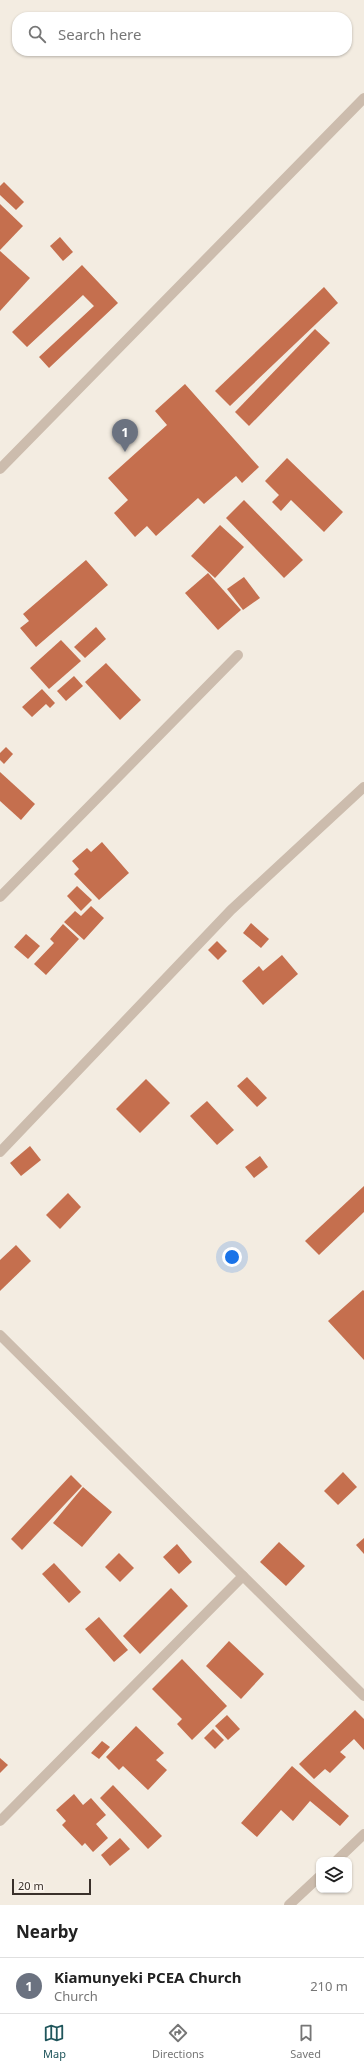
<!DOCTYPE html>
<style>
:root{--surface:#fff;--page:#f2f2f2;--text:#222;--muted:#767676;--line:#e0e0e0;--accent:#20565c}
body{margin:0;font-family:"Noto Sans",sans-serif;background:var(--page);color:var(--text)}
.controls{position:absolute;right:12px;bottom:12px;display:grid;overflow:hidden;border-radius:8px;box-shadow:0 1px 3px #0004}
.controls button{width:36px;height:36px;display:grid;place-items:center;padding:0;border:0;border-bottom:1px solid var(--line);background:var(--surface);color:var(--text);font:20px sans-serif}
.scale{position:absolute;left:12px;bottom:10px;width:79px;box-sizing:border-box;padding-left:4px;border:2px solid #3a312b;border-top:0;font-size:11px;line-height:14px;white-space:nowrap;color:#3a312b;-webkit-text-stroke:3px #fbf5ee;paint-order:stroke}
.you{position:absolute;left:232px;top:1257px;width:14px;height:14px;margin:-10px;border:3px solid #fff;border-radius:50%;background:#1a73e8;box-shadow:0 0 0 6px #1a73e833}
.badge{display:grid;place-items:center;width:26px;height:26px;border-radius:50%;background:var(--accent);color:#fff;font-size:13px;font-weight:700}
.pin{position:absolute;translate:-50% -33px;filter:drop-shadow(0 1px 2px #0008)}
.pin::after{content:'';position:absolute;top:21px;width:14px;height:12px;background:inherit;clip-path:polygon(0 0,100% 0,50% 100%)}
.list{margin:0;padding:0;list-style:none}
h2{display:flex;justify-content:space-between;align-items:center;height:52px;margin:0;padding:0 16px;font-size:17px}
h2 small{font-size:13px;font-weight:400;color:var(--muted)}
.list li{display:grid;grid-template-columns:26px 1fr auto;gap:12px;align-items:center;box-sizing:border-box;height:56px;padding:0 16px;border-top:1px solid var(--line)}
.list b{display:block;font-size:15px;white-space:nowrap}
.list p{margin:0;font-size:13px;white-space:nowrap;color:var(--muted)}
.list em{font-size:13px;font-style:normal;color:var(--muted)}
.icon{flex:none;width:22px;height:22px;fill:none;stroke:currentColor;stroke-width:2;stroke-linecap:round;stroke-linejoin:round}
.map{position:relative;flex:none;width:364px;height:1905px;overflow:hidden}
.search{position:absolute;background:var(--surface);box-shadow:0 1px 3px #0004;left:12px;right:12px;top:12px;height:44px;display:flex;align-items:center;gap:10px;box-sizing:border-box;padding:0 14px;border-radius:16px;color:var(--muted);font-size:15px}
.sheet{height:108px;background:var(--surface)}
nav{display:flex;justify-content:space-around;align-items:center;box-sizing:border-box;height:56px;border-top:1px solid var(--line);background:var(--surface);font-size:11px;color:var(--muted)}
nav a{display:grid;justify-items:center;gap:2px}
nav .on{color:var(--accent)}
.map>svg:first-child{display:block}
.building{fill:#c56f4e}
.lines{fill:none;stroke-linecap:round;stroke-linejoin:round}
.minor{stroke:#ccbcad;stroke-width:10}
</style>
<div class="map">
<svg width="364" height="1905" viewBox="0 0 364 1905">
<rect width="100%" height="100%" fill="#f3ece1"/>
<g class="building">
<polygon points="4,182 24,202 16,210 0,195 0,186"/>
<polygon points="0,204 23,226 0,250"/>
<polygon points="60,237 73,252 63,261 50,246"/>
<polygon points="0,251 30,278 0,311"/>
<polygon points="82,265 118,303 49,368 39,357 94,306 83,295 27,347 12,332"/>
<polygon points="324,287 338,303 230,406 215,391"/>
<polygon points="315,329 330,343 249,426 235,412"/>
<polygon points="185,384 259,467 242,483 236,476 204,504 198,498 156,536 147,526 135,537 114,513 128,500 108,478 167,425 155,411"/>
<polygon points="287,458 343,512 324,532 291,500 281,511 272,502 279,495 265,481"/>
<polygon points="244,500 303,560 284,578 226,518"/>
<polygon points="220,525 244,547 215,578 191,556"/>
<polygon points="86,560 108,585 36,647 20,628 29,621 23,614"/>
<polygon points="208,573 241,610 218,630 185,593"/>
<polygon points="244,577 260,598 243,610 227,589"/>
<polygon points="96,627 106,639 85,658 74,647"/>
<polygon points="61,640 81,661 49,689 30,668"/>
<polygon points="106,663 141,700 120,720 85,682"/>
<polygon points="74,676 83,686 66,701 57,691"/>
<polygon points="42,689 55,703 50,708 46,704 32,717 22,707"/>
<polygon points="6,747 13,754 4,764 0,760 0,753"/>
<polygon points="0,772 35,804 21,820 0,801"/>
<polygon points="102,842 129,873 99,900 74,874 79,869 72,861 87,848 91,852"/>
<polygon points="77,886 92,900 81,911 67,896"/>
<polygon points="91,906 104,918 84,940 64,922 75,911 81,916"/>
<polygon points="251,923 269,939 261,948 243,933"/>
<polygon points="63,924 79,939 46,975 34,964 54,943 50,939"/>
<polygon points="26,934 40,946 28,959 14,947"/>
<polygon points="217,941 227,951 218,960 208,950"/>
<polygon points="282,955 298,974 263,1005 242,981 259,966 263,971"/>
<polygon points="247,1077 267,1098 257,1107 237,1086"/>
<polygon points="146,1079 170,1103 140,1133 116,1109"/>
<polygon points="207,1101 234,1130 217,1145 190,1116"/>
<polygon points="30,1146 41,1160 21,1176 10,1163"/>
<polygon points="260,1156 268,1167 254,1178 245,1167"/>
<polygon points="364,1186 364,1212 319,1255 305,1241"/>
<polygon points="68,1193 81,1207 60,1229 46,1215"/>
<polygon points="16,1245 31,1261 0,1291 0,1260"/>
<polygon points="363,1290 364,1291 364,1360 328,1321"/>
<polygon points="343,1472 357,1487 338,1505 324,1491"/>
<polygon points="71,1475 82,1486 22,1550 11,1539"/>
<polygon points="83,1487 112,1512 82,1547 53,1523"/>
<polygon points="364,1538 364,1554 356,1545"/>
<polygon points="279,1542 305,1566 286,1586 260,1562"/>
<polygon points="177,1544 192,1562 179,1574 163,1557"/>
<polygon points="119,1553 134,1568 120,1582 105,1567"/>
<polygon points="54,1563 81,1592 69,1603 42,1574"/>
<polygon points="171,1588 188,1606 140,1654 123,1636"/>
<polygon points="99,1617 128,1650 114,1662 85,1629"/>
<polygon points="229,1641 264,1674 241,1699 206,1666"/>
<polygon points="182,1659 227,1706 192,1740 177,1724 182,1719 152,1689"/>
<polygon points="355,1710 364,1719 364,1750 354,1739 340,1752 346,1757 330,1773 325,1769 314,1779 299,1764"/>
<polygon points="227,1715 240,1729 228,1740 215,1726"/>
<polygon points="136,1726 164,1753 156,1760 167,1770 148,1790 123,1766 119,1770 106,1757"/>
<polygon points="213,1729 224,1740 215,1749 204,1738"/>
<polygon points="102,1741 110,1747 99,1759 91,1753"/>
<polygon points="0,1758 8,1765 0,1773"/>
<polygon points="292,1766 349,1816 340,1826 310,1801 293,1821 281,1810 257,1837 241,1823"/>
<polygon points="113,1785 162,1836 148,1849 100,1798"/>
<polygon points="74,1794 83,1805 91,1798 106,1815 96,1824 108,1838 93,1852 85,1843 82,1846 62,1825 66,1821 56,1810"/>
<polygon points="120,1838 130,1849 110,1866 101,1855"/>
</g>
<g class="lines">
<g class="minor">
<polyline points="0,469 364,98"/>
<polyline points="0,897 238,655"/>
<polyline points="0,1152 231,910 364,787"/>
<polyline points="0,1335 364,1696"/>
<polyline points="0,1821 243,1576"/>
<polyline points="337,1860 364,1834"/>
<polyline points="289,1905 319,1877"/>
</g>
</g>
</svg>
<div class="controls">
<button><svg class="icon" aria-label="layers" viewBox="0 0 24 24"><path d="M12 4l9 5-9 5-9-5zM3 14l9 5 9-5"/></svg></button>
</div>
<div class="scale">20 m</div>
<div class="you"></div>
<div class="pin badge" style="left:125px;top:452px;background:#6b7280">1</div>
<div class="search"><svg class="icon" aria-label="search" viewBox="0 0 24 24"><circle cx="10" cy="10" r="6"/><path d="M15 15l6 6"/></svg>Search here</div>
</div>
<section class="sheet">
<h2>Nearby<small></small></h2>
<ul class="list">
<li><span class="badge" style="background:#6b7280">1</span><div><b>Kiamunyeki PCEA Church</b><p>Church</p></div><em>210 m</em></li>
</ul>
</section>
<nav>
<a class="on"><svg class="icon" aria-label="map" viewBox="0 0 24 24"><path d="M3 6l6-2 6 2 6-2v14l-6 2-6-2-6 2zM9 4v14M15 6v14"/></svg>Map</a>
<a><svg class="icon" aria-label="directions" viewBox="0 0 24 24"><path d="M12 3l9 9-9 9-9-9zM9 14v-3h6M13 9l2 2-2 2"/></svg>Directions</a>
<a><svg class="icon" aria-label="saved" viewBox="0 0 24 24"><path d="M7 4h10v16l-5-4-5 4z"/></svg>Saved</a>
</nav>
